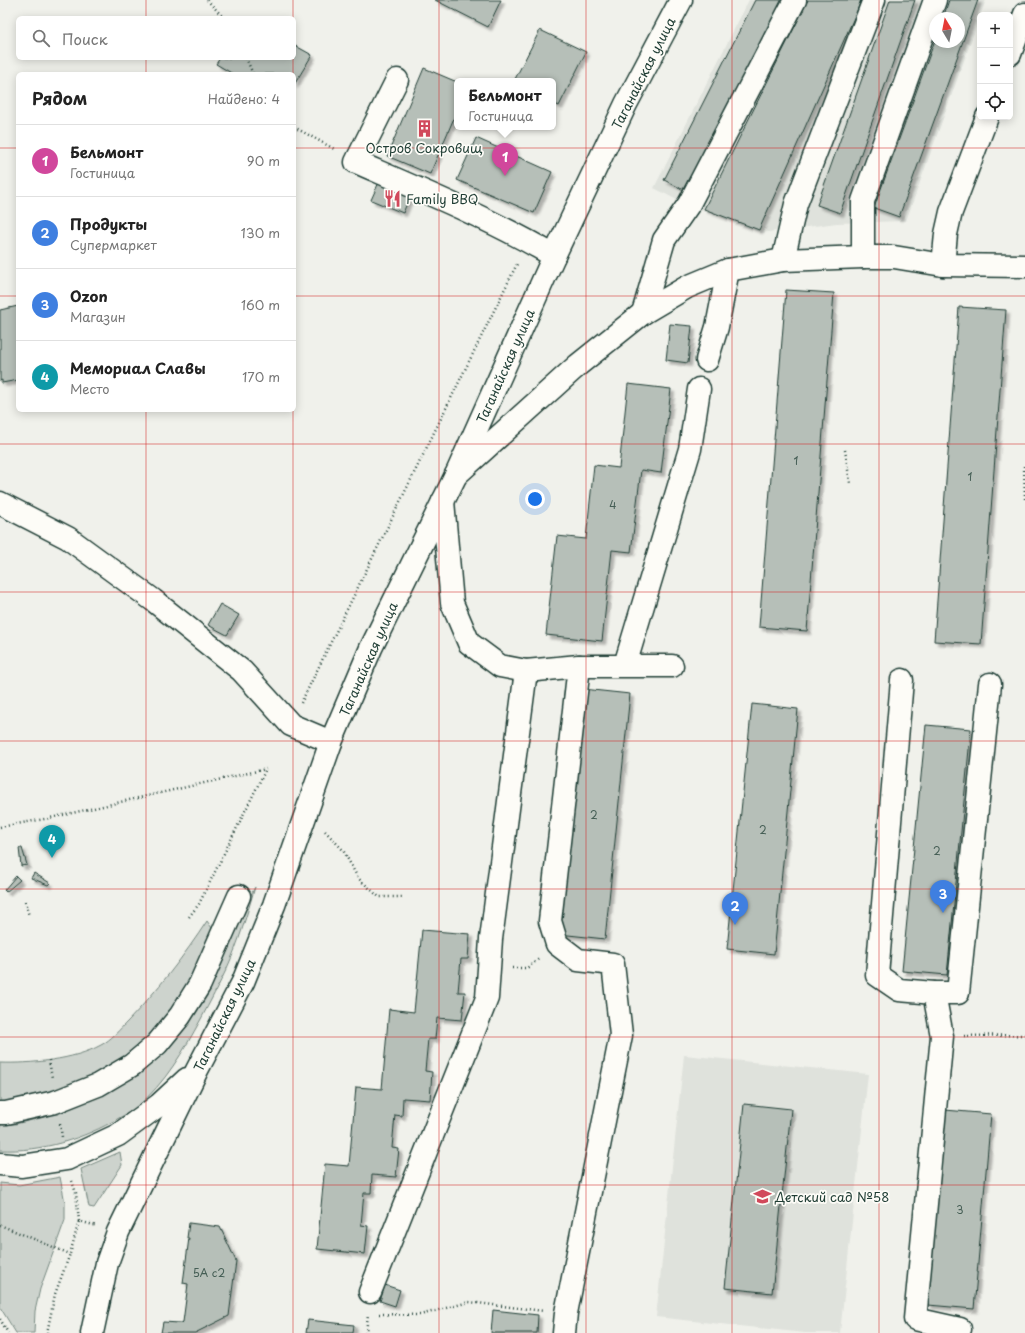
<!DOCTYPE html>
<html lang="ru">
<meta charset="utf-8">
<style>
:root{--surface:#fff;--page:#f2f2f2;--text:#222;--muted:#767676;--line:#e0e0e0;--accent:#ea580c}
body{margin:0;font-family:"Playpen Sans",sans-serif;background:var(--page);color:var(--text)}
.controls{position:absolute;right:12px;top:12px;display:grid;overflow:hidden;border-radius:6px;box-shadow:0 2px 10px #0003}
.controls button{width:36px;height:36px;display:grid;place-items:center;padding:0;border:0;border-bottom:1px solid var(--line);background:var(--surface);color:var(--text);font:20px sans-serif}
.compass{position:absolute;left:929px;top:12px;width:36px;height:36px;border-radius:50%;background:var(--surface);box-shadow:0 2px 10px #0003;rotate:350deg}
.you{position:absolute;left:535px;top:499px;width:14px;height:14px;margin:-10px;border:3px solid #fff;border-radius:50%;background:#1a73e8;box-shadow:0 0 0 6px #1a73e833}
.badge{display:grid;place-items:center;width:26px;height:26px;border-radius:50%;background:var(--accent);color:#fff;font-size:13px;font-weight:700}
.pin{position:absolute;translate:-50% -33px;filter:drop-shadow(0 1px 2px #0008)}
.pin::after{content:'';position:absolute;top:21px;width:14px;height:12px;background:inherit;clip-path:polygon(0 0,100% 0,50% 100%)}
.popup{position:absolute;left:454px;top:78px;width:102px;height:52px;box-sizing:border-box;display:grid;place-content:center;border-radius:6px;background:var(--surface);filter:drop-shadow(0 1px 3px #0005);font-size:13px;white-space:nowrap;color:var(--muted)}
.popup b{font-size:15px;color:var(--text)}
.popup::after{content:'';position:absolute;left:50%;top:100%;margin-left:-8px;border:8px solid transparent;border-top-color:var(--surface)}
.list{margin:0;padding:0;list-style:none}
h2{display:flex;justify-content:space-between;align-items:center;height:52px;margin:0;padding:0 16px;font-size:17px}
h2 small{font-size:13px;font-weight:400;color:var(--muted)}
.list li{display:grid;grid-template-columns:26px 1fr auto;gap:12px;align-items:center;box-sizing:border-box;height:72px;padding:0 16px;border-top:1px solid var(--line)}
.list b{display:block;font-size:15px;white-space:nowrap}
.list p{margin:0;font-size:13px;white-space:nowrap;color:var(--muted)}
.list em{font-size:13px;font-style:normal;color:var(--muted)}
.icon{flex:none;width:22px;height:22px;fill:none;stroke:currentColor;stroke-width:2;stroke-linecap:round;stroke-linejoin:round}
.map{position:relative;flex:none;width:1025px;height:1333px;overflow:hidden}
.search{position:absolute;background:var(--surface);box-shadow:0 2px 10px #0003;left:16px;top:16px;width:280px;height:44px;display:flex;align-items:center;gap:10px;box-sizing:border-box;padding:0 14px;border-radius:6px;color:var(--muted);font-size:15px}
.panel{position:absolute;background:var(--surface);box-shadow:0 2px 10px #0003;left:16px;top:72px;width:280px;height:340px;border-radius:6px}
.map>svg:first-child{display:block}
.built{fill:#dfe2dc;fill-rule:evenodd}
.green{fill:#cdd3cd;stroke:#768880}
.building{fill:#b6bfb8;stroke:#1f3d34;filter:url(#shadow)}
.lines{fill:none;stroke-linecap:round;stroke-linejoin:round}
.minor-casing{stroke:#1f3d34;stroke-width:25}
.major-casing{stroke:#1f3d34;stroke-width:25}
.path{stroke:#1f3d34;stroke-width:2.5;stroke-dasharray:1 3;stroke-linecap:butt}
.minor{stroke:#fdfcf7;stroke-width:22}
.major{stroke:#fdfcf7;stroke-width:22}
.grid{fill:none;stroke:#d62828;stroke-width:1;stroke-opacity:0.55}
.labels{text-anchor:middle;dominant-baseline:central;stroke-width:3.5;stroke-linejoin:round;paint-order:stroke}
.number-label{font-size:11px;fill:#455e55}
.street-label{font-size:13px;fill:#1f3d34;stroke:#fdfcf7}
.poi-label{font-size:13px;fill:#1f3d34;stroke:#fdfcf7;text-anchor:start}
</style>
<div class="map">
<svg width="1025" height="1333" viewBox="0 0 1025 1333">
<defs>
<filter id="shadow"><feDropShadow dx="3.5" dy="3.5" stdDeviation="1" flood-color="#0004"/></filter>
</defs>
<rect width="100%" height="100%" fill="#f0f1eb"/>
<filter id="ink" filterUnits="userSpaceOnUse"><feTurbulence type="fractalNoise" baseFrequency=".025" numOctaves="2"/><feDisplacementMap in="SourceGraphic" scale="8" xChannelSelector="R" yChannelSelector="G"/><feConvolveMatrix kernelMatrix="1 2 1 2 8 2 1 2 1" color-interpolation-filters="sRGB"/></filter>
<g filter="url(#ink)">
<g class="built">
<path d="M749,0H986L906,221L837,223L761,233L677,200L654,188ZM935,18H959V42H935Z"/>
<polygon points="684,1055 868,1074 840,1333 805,1333 656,1317"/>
</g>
<g class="green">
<path d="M255,887C247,914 239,942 227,968C219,985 210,1002 201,1019C183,1052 166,1082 137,1107C132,1111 125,1115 119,1118C83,1139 42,1152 0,1150V1125L15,1124L41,1118L71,1108L91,1099L119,1083L232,931Z"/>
<path d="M207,921L212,928L209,948L192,985L142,1046L107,1071L68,1088L19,1101L0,1102V1063C30,1064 74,1060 101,1045C111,1040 120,1029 128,1021C156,992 185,955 207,921Z"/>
<polygon points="120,1152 122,1165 94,1208 89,1207 81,1169"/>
<polygon points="60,1177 65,1203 65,1220 40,1289 35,1311 34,1333 16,1333 0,1307 0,1183 19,1185"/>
</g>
<g class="building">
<polygon points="435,0 501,0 488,27"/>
<polygon points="755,0 783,0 684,190 664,180"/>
<polygon points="808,0 861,0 857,11 759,230 704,209"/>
<polygon points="890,0 915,0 840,213 817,205"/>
<polygon points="949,0 978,0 899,217 874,208 935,40 935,42 959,42 959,18 943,18"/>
<polygon points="540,30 586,52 559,106 553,103 553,81 514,81"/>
<polygon points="294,45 312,55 294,85 294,74 233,74 216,64 220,58 294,58"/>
<polygon points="424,68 457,82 457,111 430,174 387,156"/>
<polygon points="476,138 552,172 534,213 457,180"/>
<polygon points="384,171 415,184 403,213 371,200"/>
<polygon points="786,290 834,293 807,631 759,627"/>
<polygon points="18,306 18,380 2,383 2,380 0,381 0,310"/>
<polygon points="959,307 1006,310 981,644 934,641"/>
<polygon points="670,324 692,326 688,363 666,360"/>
<polygon points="628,384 671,389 661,473 641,470 631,552 612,550 602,641 546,635 557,536 586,539 594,465 619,468"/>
<polygon points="220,604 239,615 227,635 208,625"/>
<polygon points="583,689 630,694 605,939 559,934"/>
<polygon points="752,704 798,709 774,954 727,949"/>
<polygon points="926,725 971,729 947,975 902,971"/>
<polygon points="19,848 22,848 27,865 21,866"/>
<polygon points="34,873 50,883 48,885 31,878"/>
<polygon points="16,876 20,880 6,892 4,890"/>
<polygon points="422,930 470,934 468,959 461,959 458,992 465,992 462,1020 437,1018 435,1039 428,1039 425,1071 432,1072 430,1100 403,1098 402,1116 395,1115 392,1148 399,1149 396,1177 372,1175 371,1193 364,1193 361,1225 368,1226 365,1254 317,1249 325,1164 349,1166 356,1087 382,1089 389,1009 414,1012"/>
<polygon points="744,1104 791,1109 772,1293 725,1288"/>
<polygon points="945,1110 991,1114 974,1309 928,1305"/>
<polygon points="189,1223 220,1227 236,1261 229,1316 195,1333 161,1333 163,1322 180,1323 183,1322 188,1284 183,1283 189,1238 187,1238"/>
<polygon points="385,1285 400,1290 395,1306 380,1301"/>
<polygon points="493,1310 538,1315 537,1333 491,1333"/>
<polygon points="308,1320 354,1325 353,1333 306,1333"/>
</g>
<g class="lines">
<defs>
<g id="minor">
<polyline points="1010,54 1025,14"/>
<path d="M397,80L356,162C423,191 491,219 554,256"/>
<polyline points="863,257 863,201 935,0"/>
<polyline points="783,260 796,204 874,0"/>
<polyline points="943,265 946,234 951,212 987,117"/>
<polyline points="643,313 664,240 689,204 795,0"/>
<polyline points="707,360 717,327 728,270"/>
<polyline points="456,475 578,365 643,313 687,287 728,270 783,260 863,257 894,257 943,265 1025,266"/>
<polyline points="443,501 452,603 469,643 500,666 526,671 579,666 672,666"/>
<polyline points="0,503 68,538 153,600 242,671 291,725 331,742"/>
<polyline points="625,665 690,449 699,389"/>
<polyline points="902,680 877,975 899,990 934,993 942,1036 915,1319 960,1329"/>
<polyline points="934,993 958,993 990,684"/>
<polyline points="0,1113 6,1113 55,1102 98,1085 132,1065 157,1044 180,1016 200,984 239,896"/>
<polyline points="370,1292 487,998 491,939 526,671"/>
<polyline points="564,1333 566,1313 621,1035 613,964 578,960 557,944 550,921 579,666"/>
</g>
<g id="major">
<polyline points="0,1164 22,1166 67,1159 118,1135 159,1105 187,1079"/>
<polyline points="92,1333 107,1263 118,1232 197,1070 243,982 274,905 331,742 371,648 456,475 554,256 626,104 681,0"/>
</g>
</defs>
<use href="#minor" class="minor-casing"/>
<use href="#major" class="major-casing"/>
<g class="path">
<polyline points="207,0 224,18"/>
<polyline points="246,58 253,74"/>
<polyline points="294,127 336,150"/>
<polyline points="845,450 850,483"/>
<polyline points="1024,466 1025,499"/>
<polyline points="301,703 518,262"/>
<polyline points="0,827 50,818 266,769"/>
<polyline points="325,831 343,850 358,878 379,897 404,897"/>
<polyline points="25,901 29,916"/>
<polyline points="189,917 199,904 266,769"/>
<polyline points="512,968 527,968 540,958"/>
<polyline points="964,1036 1025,1035"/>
<polyline points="49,1060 52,1078"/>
<polyline points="60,1124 62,1137"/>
<polyline points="72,1181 76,1193 79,1221 97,1226"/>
<polyline points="0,1225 70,1254 79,1221"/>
<polyline points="379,1314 420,1315 469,1302 544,1311"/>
<polyline points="0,1319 8,1333"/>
<polyline points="47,1333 55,1294 70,1254"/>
<polyline points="366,1333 368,1314"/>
</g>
<use href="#minor" class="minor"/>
<use href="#major" class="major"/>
</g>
</g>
<path class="grid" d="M146,0V18M293,0V18M439,0V1333M586,0V1333M732,0V1333M879,0V1333M146,58V74M293,58V74M0,148H18M294,148H1025M0,296H18M294,296H1025M146,410V1333M293,410V1333M0,444H1025M0,592H1025M0,741H1025M0,889H1025M0,1037H1025M0,1185H1025"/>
<defs>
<symbol id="building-bare" viewBox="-9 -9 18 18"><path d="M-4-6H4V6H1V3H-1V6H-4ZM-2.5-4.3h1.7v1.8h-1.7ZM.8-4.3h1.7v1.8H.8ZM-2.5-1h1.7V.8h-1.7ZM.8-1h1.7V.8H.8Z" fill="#d1495b" stroke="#fdfcf7" stroke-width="2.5" paint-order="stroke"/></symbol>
<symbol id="restaurant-bare" viewBox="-9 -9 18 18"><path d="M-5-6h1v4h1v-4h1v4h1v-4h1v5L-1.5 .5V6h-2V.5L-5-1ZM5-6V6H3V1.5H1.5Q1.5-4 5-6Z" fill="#d1495b" stroke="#fdfcf7" stroke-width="2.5" paint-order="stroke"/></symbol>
<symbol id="school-bare" viewBox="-9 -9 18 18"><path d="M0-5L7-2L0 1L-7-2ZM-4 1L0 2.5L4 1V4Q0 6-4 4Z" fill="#d1495b" stroke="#fdfcf7" stroke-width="2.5" paint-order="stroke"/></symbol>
</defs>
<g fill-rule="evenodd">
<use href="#building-bare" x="412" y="116" width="25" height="25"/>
<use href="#restaurant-bare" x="380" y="186" width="25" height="25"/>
<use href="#school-bare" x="750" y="1184" width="25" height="25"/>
</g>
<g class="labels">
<g class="number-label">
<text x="796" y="460">1</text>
<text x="970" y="476">1</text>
<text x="613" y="504">4</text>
<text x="594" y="814">2</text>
<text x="763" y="829">2</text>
<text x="937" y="850">2</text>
<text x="960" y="1209">3</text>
<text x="209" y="1272">5А с2</text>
</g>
<g class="street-label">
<text transform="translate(643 73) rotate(-63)">Таганайская улица</text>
<text transform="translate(505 366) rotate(-66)">Таганайская улица</text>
<text transform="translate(368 659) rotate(-66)">Таганайская улица</text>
<text transform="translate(224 1015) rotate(-64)">Таганайская улица</text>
</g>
<g class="poi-label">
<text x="424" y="147" text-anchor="middle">Остров Сокровищ</text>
<text x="406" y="198">Family BBQ</text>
<text x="775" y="1196">Детский сад №58</text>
</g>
</g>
</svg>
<div class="controls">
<button>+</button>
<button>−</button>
<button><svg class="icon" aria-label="locate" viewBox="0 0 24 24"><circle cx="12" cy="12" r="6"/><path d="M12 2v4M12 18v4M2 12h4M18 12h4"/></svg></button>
</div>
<svg class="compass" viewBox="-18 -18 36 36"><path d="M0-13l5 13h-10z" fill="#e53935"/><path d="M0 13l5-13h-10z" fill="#767676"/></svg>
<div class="you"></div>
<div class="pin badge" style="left:505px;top:176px;background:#d1479c">1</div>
<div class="popup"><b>Бельмонт</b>Гостиница</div>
<div class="pin badge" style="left:735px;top:925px;background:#3f7fe0">2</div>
<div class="pin badge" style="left:943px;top:913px;background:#3f7fe0">3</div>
<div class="pin badge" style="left:52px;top:858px;background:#0f9aa8">4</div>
<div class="search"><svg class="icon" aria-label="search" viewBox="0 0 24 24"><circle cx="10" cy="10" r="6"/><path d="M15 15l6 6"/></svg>Поиск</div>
<section class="panel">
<h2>Рядом<small>Найдено: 4</small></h2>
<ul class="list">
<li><span class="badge" style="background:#d1479c">1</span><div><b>Бельмонт</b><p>Гостиница</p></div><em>90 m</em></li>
<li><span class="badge" style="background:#3f7fe0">2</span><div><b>Продукты</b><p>Супермаркет</p></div><em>130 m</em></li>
<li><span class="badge" style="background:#3f7fe0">3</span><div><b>Ozon</b><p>Магазин</p></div><em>160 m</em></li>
<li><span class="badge" style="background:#0f9aa8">4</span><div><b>Мемориал Славы</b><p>Место</p></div><em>170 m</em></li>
</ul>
</section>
</div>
